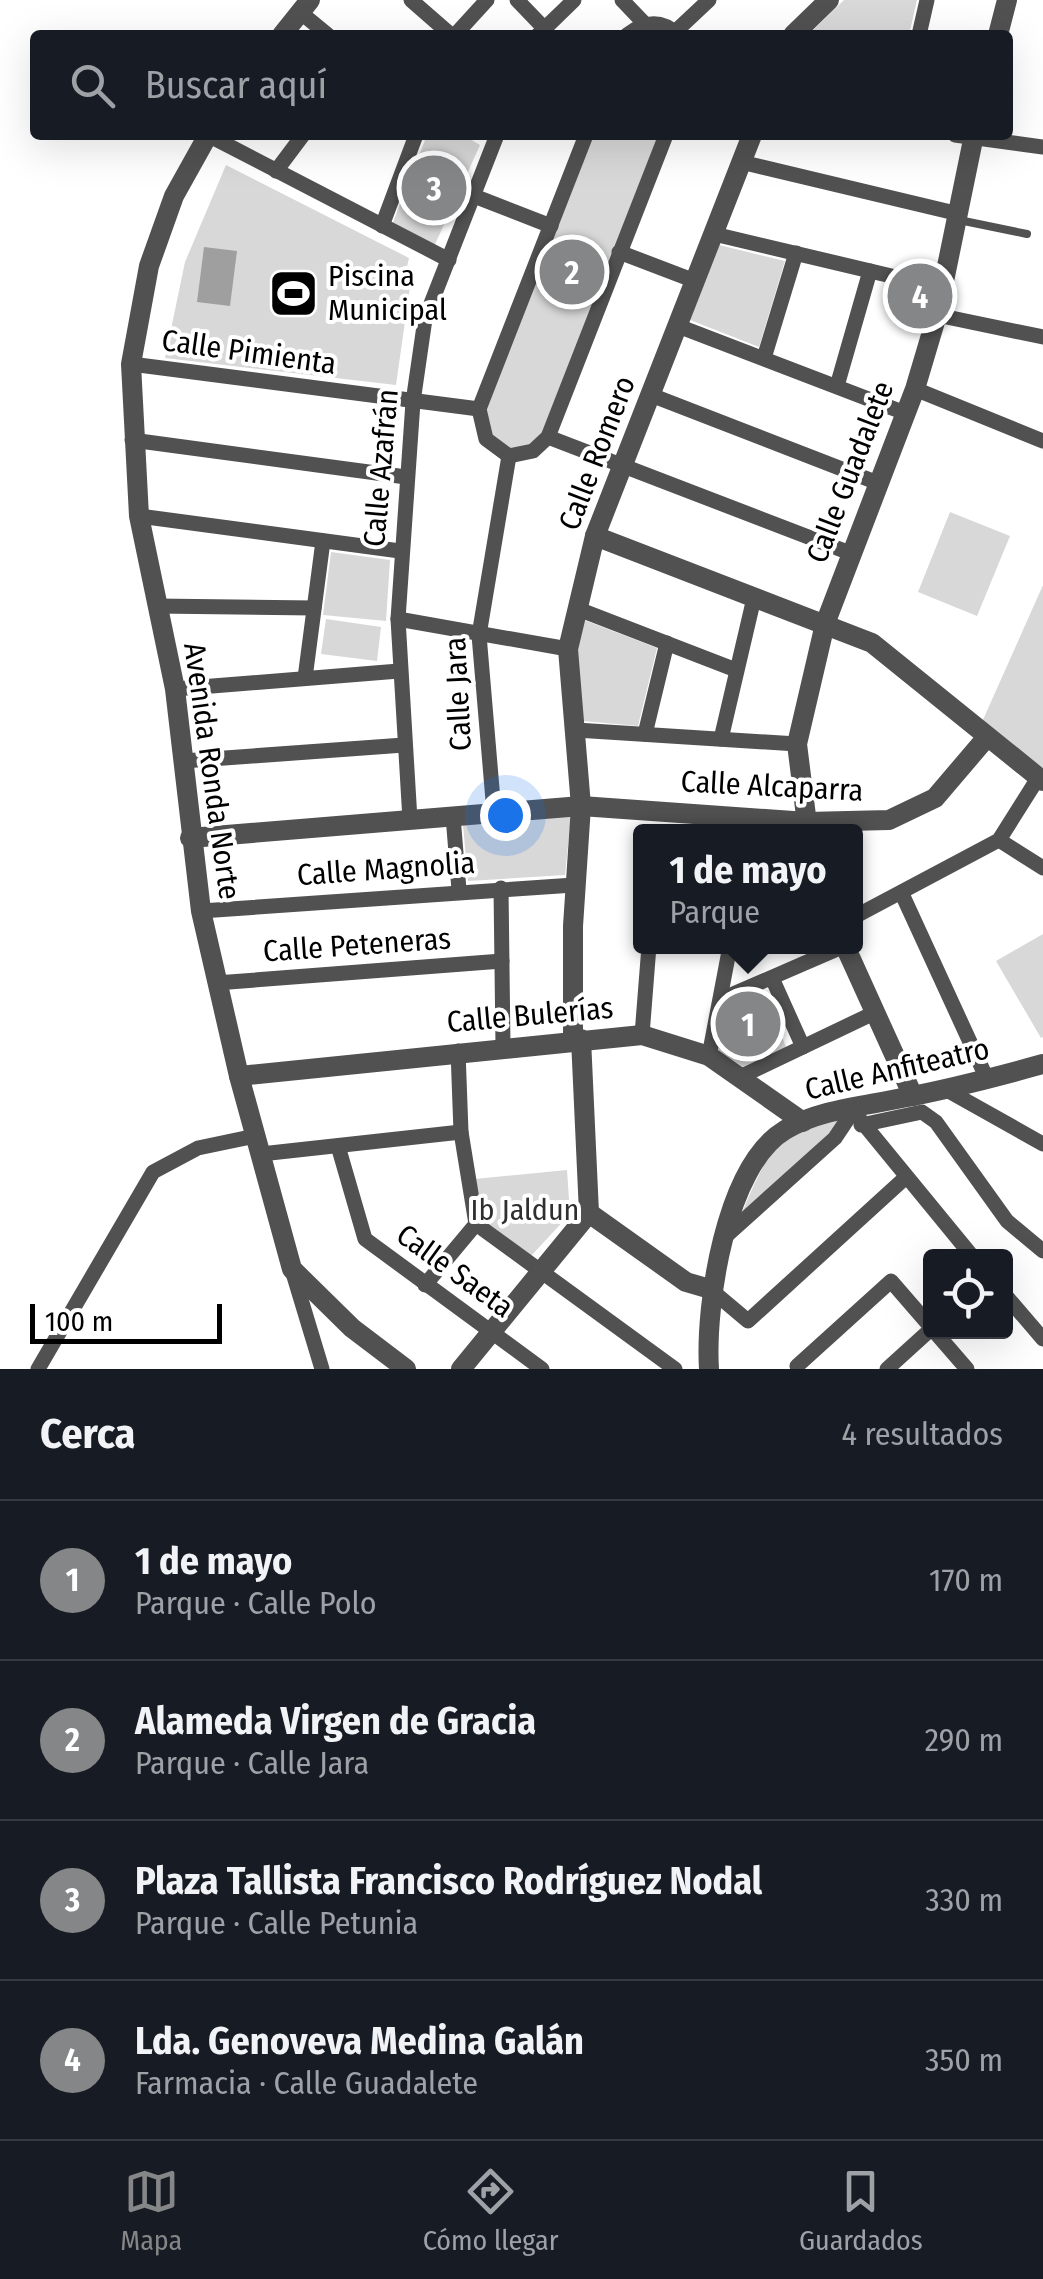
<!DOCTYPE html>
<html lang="es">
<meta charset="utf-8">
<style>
:root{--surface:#171b24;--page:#242831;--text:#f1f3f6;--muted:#9ea1a6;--line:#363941;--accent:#858687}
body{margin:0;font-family:"Fira Sans Condensed",sans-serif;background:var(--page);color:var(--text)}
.controls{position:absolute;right:30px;bottom:30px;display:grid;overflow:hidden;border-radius:10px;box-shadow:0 10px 40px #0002}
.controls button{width:90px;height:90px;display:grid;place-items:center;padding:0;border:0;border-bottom:2px solid var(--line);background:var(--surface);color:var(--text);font:50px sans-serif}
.scale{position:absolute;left:30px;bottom:25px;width:192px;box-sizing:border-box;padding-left:10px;border:5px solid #000;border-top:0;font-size:28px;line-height:35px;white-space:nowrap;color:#000;-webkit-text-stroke:8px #fff;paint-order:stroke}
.you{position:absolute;left:505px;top:815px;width:35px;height:35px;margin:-25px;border:8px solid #fff;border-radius:50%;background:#1a73e8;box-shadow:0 0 0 15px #1a73e833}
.badge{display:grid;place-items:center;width:65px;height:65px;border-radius:50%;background:var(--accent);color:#fff;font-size:32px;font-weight:700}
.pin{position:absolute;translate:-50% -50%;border:5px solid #fff;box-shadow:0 2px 10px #0006}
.popup{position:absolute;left:633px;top:824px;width:230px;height:130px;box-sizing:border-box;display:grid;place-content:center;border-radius:10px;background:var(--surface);filter:drop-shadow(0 2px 8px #0005);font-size:32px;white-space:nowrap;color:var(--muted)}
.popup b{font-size:38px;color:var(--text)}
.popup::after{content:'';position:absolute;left:50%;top:100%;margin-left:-20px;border:20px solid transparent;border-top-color:var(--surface)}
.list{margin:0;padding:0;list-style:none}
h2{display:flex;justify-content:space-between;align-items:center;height:130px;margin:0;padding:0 40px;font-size:42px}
h2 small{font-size:32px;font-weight:400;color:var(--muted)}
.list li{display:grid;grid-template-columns:65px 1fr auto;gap:30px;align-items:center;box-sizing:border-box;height:160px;padding:0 40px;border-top:2px solid var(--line)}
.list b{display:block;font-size:38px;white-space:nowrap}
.list p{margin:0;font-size:32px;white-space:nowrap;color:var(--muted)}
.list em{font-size:32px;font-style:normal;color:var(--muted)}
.icon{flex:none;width:55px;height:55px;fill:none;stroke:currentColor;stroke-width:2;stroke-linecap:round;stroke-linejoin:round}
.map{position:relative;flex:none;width:1043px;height:1369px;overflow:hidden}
.search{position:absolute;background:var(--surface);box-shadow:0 10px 40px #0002;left:30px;right:30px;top:30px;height:110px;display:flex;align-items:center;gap:25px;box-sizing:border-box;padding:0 35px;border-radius:10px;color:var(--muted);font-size:38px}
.sheet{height:770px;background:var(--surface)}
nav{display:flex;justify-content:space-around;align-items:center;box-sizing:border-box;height:140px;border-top:2px solid var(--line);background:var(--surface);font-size:28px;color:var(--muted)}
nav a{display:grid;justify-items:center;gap:5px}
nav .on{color:var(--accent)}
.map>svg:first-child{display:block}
.green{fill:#d8d8d8}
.water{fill:#9f9f9f}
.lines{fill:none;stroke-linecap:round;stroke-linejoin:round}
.service{stroke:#515151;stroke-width:8}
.minor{stroke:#515151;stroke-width:15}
.tertiary{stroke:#515151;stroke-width:20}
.labels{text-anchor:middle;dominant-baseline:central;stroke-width:8;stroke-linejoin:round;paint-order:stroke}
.poi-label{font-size:30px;fill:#000;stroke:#fff;text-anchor:start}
.street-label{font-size:30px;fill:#000;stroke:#fff}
.park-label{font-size:30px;fill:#2f2f2f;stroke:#fff}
</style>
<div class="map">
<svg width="1043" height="1369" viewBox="0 0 1043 1369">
<rect width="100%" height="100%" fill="#fff"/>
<g class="green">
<polygon points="844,0 917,0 909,35 808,35"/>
<polygon points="427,135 463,135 480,145 432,251 390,230"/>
<polygon points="591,135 658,135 543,434 530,447 510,448 490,436 485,409"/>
<polygon points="226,165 409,258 406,271 412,272 396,385 165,358 185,262"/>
<polygon points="719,245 785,261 759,347 690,320"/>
<polygon points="950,512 1010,536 977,616 918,592"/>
<polygon points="331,552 390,560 386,621 323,615"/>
<polygon points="1043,585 1043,770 982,722"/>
<polygon points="326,619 381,627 377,661 321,654"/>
<polygon points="584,620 657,648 638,726 583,721 577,648"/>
<polygon points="571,816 565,875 468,881 463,825"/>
<polygon points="1043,934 1043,1037 1041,1038 996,961"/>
<polygon points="763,988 786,1047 736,1073 712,1058 724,1002"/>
<path d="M845,1119L741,1215C769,1149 773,1136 845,1119Z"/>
<polygon points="567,1170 570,1214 531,1256 481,1222 475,1179"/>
</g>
<polygon class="water" points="204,247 237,251 230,306 197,302"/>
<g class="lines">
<polyline class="service" points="959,220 1027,234"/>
<g class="minor">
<polyline points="411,0 451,35"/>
<polyline points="517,0 543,27"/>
<polyline points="622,0 644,23"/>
<polyline points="300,12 328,35"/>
<polyline points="676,31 709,0"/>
<polyline points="455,35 487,0"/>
<polyline points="538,35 574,0"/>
<path d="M627,35C645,21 661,19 678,35"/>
<polyline points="919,35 927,0"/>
<polyline points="208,135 449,260"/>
<polyline points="586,135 479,409 486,439 509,456 533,451 548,437 666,135"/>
<polyline points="955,135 1043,147"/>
<polyline points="741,162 955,213"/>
<polyline points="276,171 303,135"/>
<polyline points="474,196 551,226"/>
<polyline points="382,226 416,135"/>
<polyline points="714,234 942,288"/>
<polyline points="619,252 695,281"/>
<polyline points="937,315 1043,337"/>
<polyline points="678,326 905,413"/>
<polyline points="764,358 796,253"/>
<polyline points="131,364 479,409"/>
<polyline points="837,386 870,271"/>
<polyline points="915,389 1043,441"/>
<polyline points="651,395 878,483"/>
<polyline points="548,437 850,553"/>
<polyline points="132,440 406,477"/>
<polyline points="139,516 400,551"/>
<polyline points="156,606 314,608"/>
<polyline points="578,609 736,670"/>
<polyline points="398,619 568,649"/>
<polyline points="305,678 323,541"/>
<polyline points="175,689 399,671"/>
<polyline points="576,730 797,744"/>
<polyline points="645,734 667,643"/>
<polyline points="721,739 754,598"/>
<polyline points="183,761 404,745"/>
<polyline points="494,812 479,635 509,456"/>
<polyline points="453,816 459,890"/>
<polyline points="410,820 398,619 413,402 425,319 497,135"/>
<polyline points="999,840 1043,868"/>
<polyline points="501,888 503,1046"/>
<polyline points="902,894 987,1079"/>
<polyline points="201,911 574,885"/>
<polyline points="856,916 999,840 1038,778"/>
<polyline points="772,978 803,1047"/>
<polyline points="216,983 502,961"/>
<polyline points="722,999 844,946"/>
<polyline points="642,1035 649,946"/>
<polyline points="458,1051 461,1132 476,1224 675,1369"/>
<polyline points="709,1056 730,946"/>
<polyline points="740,1077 874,1013"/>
<polyline points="945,1089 1043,1144"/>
<polyline points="858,1117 972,1256"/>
<polyline points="861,1125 922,1112 936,1122 1007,1221 1043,1251"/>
<polyline points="338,1146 365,1239 542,1369"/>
<polyline points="261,1154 461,1132"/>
<polyline points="725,1237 835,1138 855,1108"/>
<polyline points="293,1273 322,1369"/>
<polyline points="425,1285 476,1224"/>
<polyline points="710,1289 748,1321 905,1178"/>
<polyline points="1006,1296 1043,1339"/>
<polyline points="935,1332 967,1369"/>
<polyline points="797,1366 891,1281 930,1326"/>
<polyline points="38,1369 153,1172 198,1148 255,1136"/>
<polyline points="887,1369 930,1330"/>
</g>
<g class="tertiary">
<polyline points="282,35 310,0"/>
<polyline points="793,35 829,0"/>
<polyline points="998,35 1007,0"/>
<polyline points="208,135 174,196 149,266 131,364 139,516 175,689 201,911 239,1076 292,1269 352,1328 406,1369"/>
<polyline points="595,536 872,643 1043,781"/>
<polyline points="808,832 797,744 825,624 915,389 937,315 974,135"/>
<polyline points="190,838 581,806 807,822 889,820 935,798 987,737"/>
<polyline points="845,946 913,1096"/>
<polyline points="581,1039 589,1213"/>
<polyline points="573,1040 573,926 581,806 568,649 595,536 752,135"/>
<polyline points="239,1076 642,1035 709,1056 803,1122"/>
<polyline points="589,1213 686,1282 710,1289"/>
<polyline points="461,1369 589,1213"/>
<path d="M709,1369C705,1306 725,1166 785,1130C817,1110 865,1106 902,1098C950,1089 996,1077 1043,1064"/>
</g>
</g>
<defs>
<symbol id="stadium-square" viewBox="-11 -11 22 22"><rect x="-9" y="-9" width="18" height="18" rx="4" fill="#000" stroke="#fff"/><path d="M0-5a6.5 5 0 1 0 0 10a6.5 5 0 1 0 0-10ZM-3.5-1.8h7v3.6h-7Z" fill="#fff"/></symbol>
</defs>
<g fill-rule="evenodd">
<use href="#stadium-square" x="266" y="266" width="55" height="55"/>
</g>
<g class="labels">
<g class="poi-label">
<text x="328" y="276">Piscina<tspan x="328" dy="34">Municipal</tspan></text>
</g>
<g class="street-label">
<text transform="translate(249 352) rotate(8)">Calle Pimienta</text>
<text transform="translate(597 453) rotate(-69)">Calle Romero</text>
<text transform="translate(381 468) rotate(-85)">Calle Azafrán</text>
<text transform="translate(850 472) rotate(-69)">Calle Guadalete</text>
<text transform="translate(458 694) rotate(-93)">Calle Jara</text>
<text transform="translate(212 771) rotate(82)">Avenida Ronda Norte</text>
<text transform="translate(772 786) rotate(3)">Calle Alcaparra</text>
<text transform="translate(386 869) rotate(-4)">Calle Magnolia</text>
<text transform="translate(357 945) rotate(-4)">Calle Peteneras</text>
<text transform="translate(530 1015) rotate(-5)">Calle Bulerías</text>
<text transform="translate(897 1069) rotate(-13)">Calle Anfiteatro</text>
<text transform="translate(455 1271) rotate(36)">Calle Saeta</text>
</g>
<g class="park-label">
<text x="525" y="1210">Ib Jaldun</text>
</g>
</g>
</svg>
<div class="controls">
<button><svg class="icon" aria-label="locate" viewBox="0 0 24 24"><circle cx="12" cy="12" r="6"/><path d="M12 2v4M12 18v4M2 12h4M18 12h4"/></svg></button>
</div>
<div class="scale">100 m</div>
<div class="you"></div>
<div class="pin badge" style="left:748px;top:1024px">1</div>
<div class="popup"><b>1 de mayo</b>Parque</div>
<div class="pin badge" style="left:572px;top:272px">2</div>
<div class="pin badge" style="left:434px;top:188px">3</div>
<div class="pin badge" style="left:920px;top:296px">4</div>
<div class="search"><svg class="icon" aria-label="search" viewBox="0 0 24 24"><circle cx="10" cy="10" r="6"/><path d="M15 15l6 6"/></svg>Buscar aquí</div>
</div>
<section class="sheet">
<h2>Cerca<small>4 resultados</small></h2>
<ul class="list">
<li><span class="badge">1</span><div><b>1 de mayo</b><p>Parque · Calle Polo</p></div><em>170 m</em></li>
<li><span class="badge">2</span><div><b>Alameda Virgen de Gracia</b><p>Parque · Calle Jara</p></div><em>290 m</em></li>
<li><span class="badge">3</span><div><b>Plaza Tallista Francisco Rodríguez Nodal</b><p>Parque · Calle Petunia</p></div><em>330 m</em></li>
<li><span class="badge">4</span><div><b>Lda. Genoveva Medina Galán</b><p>Farmacia · Calle Guadalete</p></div><em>350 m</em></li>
</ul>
</section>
<nav>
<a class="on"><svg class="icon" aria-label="map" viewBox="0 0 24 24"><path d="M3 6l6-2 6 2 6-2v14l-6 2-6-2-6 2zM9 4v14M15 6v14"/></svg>Mapa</a>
<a><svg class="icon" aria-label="directions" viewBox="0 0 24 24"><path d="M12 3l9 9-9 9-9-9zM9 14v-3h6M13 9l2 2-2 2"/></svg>Cómo llegar</a>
<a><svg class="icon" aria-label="saved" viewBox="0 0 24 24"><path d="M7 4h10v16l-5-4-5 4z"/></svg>Guardados</a>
</nav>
